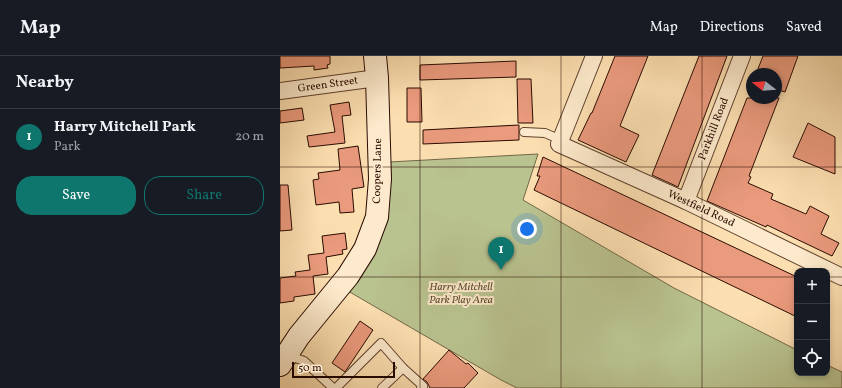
<!DOCTYPE html>
<meta charset="utf-8">
<style>
:root{--surface:#171b24;--page:#242831;--text:#f1f3f6;--muted:#9ea1a6;--line:#363941;--accent:#0f766e}
body{margin:0;font-family:Vollkorn,serif;background:var(--page);color:var(--text)}
.controls{position:absolute;right:12px;bottom:12px;display:grid;overflow:hidden;border-radius:8px;box-shadow:0 2px 6px #0003}
.controls button{width:36px;height:36px;display:grid;place-items:center;padding:0;border:0;border-bottom:1px solid var(--line);background:var(--surface);color:var(--text);font:20px sans-serif}
.compass{position:absolute;left:466px;top:12px;width:36px;height:36px;border-radius:50%;background:var(--surface);box-shadow:0 2px 6px #0003;rotate:287deg}
.scale{position:absolute;left:12px;bottom:10px;width:103px;box-sizing:border-box;padding-left:4px;border:2px solid #2a0b00;border-top:0;font-size:11px;line-height:14px;white-space:nowrap;color:#2a0b00;-webkit-text-stroke:3px #fdeacc;paint-order:stroke}
.you{position:absolute;left:247px;top:173px;width:14px;height:14px;margin:-10px;border:3px solid #fff;border-radius:50%;background:#1a73e8;box-shadow:0 0 0 6px #1a73e833}
.badge{display:grid;place-items:center;width:26px;height:26px;border-radius:50%;background:var(--accent);color:#fff;font-size:13px;font-weight:700}
.pin{position:absolute;translate:-50% -33px;filter:drop-shadow(0 1px 2px #0008)}
.pin::after{content:'';position:absolute;top:21px;width:14px;height:12px;background:inherit;clip-path:polygon(0 0,100% 0,50% 100%)}
.list{margin:0;padding:0;list-style:none}
h2{display:flex;justify-content:space-between;align-items:center;height:52px;margin:0;padding:0 16px;font-size:17px}
h2 small{font-size:13px;font-weight:400;color:var(--muted)}
.list li{display:grid;grid-template-columns:26px 1fr auto;gap:12px;align-items:center;box-sizing:border-box;height:56px;padding:0 16px;border-top:1px solid var(--line)}
.list b{display:block;font-size:15px;white-space:nowrap}
.list p{margin:0;font-size:13px;white-space:nowrap;color:var(--muted)}
.list em{font-size:13px;font-style:normal;color:var(--muted)}
.actions{display:flex;gap:8px;padding:12px 16px}
.actions a{flex:1;padding:9px 0;border:1px solid var(--accent);border-radius:16px;text-align:center;font-size:14px;color:var(--accent)}
.actions .main{background:var(--accent);color:#fff}
.icon{flex:none;width:22px;height:22px;fill:none;stroke:currentColor;stroke-width:2;stroke-linecap:round;stroke-linejoin:round}
.map{position:relative;flex:none;width:562px;height:332px;overflow:hidden}
header{display:flex;align-items:center;gap:24px;box-sizing:border-box;height:56px;padding:0 20px;background:var(--surface);border-bottom:1px solid var(--line)}
header strong{font-size:19px}
nav{display:flex;gap:22px;margin-inline-start:auto;font-size:14px}
main{display:flex}
aside{flex:1;background:var(--surface)}
.map>svg:first-child{display:block}
.green{fill:#b9c390;stroke:#726748}
.building{fill:#ea9a7d;stroke:#2a0b00}
.lines{fill:none;stroke-linecap:round;stroke-linejoin:round}
.lane-casing{stroke:#5e402c;stroke-width:10}
.street-casing{stroke:#5e402c;stroke-width:18}
.secondary-casing{stroke:#2a0b00;stroke-width:24}
.lane{stroke:#fdeacc;stroke-width:8}
.street{stroke:#fdeacc;stroke-width:16}
.secondary{stroke:#fdeacc;stroke-width:22}
.grid{fill:none;stroke:#2a0b00;stroke-width:1;stroke-opacity:0.55}
.labels{text-anchor:middle;dominant-baseline:central;stroke-width:4;stroke-linejoin:round;paint-order:stroke}
.street-label{font-size:11px;fill:#2a0b00;stroke:#fdeacc}
.park-label{font-size:11px;font-style:italic;fill:#5c4b32;stroke:#fdeacc}
</style>
<header>
<strong>Map</strong>
<nav><a>Map</a><a>Directions</a><a>Saved</a></nav>
</header>
<main>
<aside>
<h2>Nearby<small></small></h2>
<ul class="list">
<li><span class="badge">1</span><div><b>Harry Mitchell Park</b><p>Park</p></div><em>20 m</em></li>
</ul>
<div class="actions"><a class="main">Save</a><a>Share</a></div>
</aside>
<div class="map">
<svg width="562" height="332" viewBox="0 0 562 332">
<rect width="100%" height="100%" fill="#fcdfb1"/>
<filter id="stains"><feTurbulence type="fractalNoise" baseFrequency=".005" numOctaves="4"/><feColorMatrix values="0 0 0 0 .2 0 0 0 0 .09 0 0 0 0 .02 0 0 0 .5 -.17"/></filter>
<radialGradient id="worn" r=".72"><stop offset=".6" stop-color="#630" stop-opacity="0"/><stop offset="1" stop-color="#630" stop-opacity=".3"/></radialGradient>
<polygon class="green" points="258,98 243,144 394,232 517,294 517,317 547,317 547,309 562,316 562,332 237,332 221,324 68,235 109,106"/>
<g class="building">
<polygon points="0,0 50,0 50,8 47,9 48,12 34,14 34,10 0,12"/>
<polygon points="335,0 368,0 340,70 359,79 346,106 298,84 311,57 312,57"/>
<polygon points="419,0 447,0 398,131 372,119"/>
<polygon points="483,0 518,0 505,36 496,33 496,18 476,18"/>
<polygon points="236,5 236,21 140,24 140,9"/>
<polygon points="237,23 251,23 253,67 238,67"/>
<polygon points="127,32 141,32 142,66 127,66"/>
<polygon points="467,42 499,42 469,120 471,121 468,127 493,138 491,143 526,158 530,150 549,160 541,178 559,187 552,200 487,169 486,171 427,145"/>
<polygon points="69,46 71,59 62,60 65,87 29,91 27,80 55,76 50,49"/>
<polygon points="22,52 24,64 0,67 0,55"/>
<polygon points="528,67 555,81 555,118 513,101"/>
<polygon points="239,69 239,84 143,88 143,74"/>
<polygon points="78,90 84,131 72,133 74,156 60,157 59,146 36,149 33,124 39,123 38,117 60,114 58,93"/>
<polygon points="263,101 517,221 517,261 254,134 260,120 257,120"/>
<polygon points="0,129 8,129 12,174 0,175"/>
<polygon points="65,177 67,193 62,194 63,198 46,201 48,218 33,220 35,238 14,241 14,245 0,247 0,222 16,220 15,216 30,214 28,199 44,197 42,180"/>
<polygon points="80,265 93,274 65,316 52,307"/>
<polygon points="169,294 186,308 188,307 198,317 184,332 150,332 147,326 143,323"/>
</g>
<g class="lines">
<defs>
<g id="lane">
<polyline points="244,76 265,77 281,84"/>
<polyline points="7,299 24,305 53,332"/>
<polyline points="56,332 101,287 123,312 143,330 141,332"/>
<polyline points="102,332 123,312"/>
</g>
<g id="street">
<polyline points="314,0 279,88 406,145 562,221"/>
<polyline points="0,35 97,22"/>
<polyline points="406,145 462,0"/>
</g>
<polyline id="secondary" points="0,309 19,280 68,220 85,193 97,161 100,123 97,22 95,0"/>
</defs>
<use href="#lane" class="lane-casing"/>
<use href="#street" class="street-casing"/>
<use href="#secondary" class="secondary-casing"/>
<use href="#lane" class="lane"/>
<use href="#street" class="street"/>
<use href="#secondary" class="secondary"/>
</g>
<path class="grid" d="M140,0V332M281,0V332M422,0V332M0,111H562M0,221H517M547,221H562"/>
<g class="labels">
<g class="street-label">
<text transform="translate(48 29) rotate(-8)">Green Street</text>
<text transform="translate(434 73) rotate(-69)">Parkhill Road</text>
<text transform="translate(98 115) rotate(-89)">Coopers Lane</text>
<text transform="translate(421 153) rotate(25)">Westfield Road</text>
</g>
<g class="park-label">
<text x="181" y="231">Harry Mitchell<tspan x="181" dy="13">Park Play Area</tspan></text>
</g>
</g>
<rect width="100%" height="100%" filter="url(#stains)"/>
<rect width="100%" height="100%" fill="url(#worn)"/>
</svg>
<div class="controls">
<button>+</button>
<button>−</button>
<button><svg class="icon" aria-label="locate" viewBox="0 0 24 24"><circle cx="12" cy="12" r="6"/><path d="M12 2v4M12 18v4M2 12h4M18 12h4"/></svg></button>
</div>
<svg class="compass" viewBox="-18 -18 36 36"><path d="M0-13l5 13h-10z" fill="#e53935"/><path d="M0 13l5-13h-10z" fill="#9ea1a6"/></svg>
<div class="scale">50 m</div>
<div class="you"></div>
<div class="pin badge" style="left:221px;top:214px">1</div>
</div>
</main>
